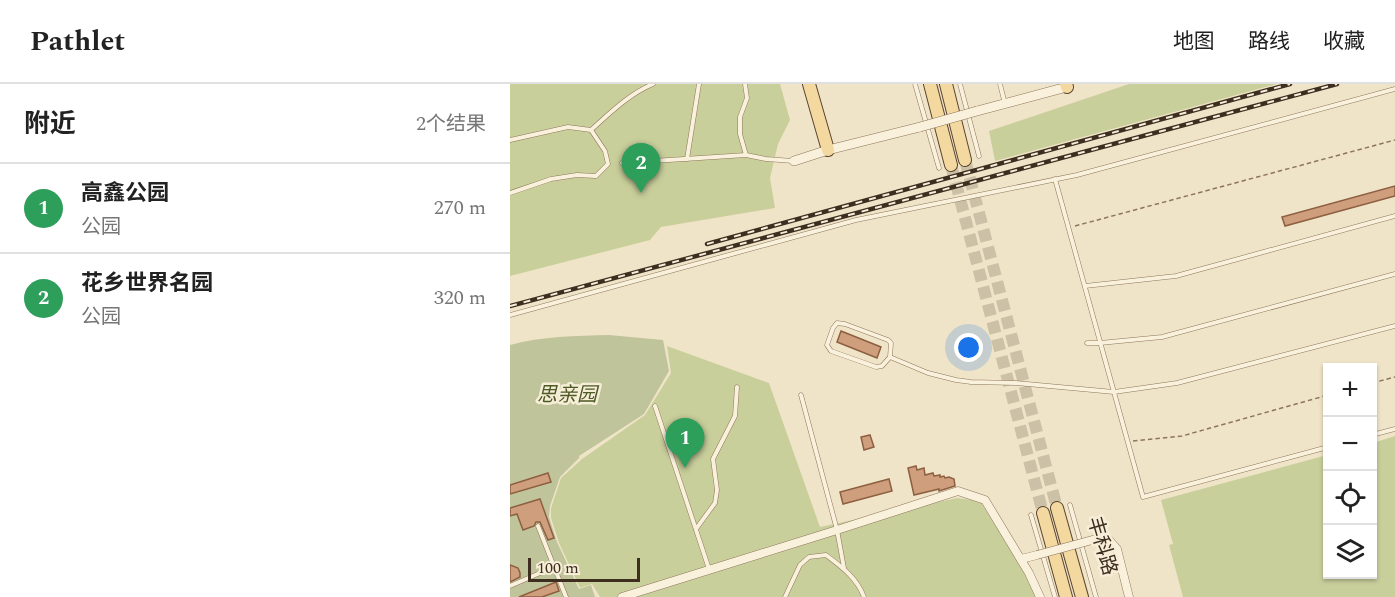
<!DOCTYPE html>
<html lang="zh">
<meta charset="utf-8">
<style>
:root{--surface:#fff;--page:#f6f6f6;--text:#222;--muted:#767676;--line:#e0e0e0;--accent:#9e2a2b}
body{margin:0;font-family:Spectral,"Noto Sans SC",serif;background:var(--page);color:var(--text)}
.controls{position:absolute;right:18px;bottom:18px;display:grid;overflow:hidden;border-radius:0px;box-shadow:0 2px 4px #0004}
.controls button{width:54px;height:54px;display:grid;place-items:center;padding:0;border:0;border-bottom:2px solid var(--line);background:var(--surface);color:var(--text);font:30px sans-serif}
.scale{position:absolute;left:18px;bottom:15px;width:112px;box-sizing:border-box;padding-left:6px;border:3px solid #3d2e20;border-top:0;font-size:16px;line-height:21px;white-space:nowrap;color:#3d2e20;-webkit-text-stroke:4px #f7eed8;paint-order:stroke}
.you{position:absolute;left:459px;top:264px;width:21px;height:21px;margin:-15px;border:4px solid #fff;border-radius:50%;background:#1a73e8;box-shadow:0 0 0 9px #1a73e833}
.badge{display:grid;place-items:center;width:39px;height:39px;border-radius:50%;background:var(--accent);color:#fff;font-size:20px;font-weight:700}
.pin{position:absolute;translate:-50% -50px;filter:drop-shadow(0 2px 3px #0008)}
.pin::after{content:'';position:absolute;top:32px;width:21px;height:18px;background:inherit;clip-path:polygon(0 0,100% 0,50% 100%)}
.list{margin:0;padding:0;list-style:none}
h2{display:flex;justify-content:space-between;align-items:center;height:78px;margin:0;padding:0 24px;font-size:26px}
h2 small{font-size:20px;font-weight:400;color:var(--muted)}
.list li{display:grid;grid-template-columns:39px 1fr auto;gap:18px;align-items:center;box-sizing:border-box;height:90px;padding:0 24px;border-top:2px solid var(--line)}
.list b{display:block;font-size:22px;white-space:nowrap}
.list p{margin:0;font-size:20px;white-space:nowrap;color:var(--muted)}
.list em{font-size:20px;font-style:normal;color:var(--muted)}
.icon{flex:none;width:33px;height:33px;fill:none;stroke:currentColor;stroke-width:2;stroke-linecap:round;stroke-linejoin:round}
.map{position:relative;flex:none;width:885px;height:513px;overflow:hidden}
header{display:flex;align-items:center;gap:36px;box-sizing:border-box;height:84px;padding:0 30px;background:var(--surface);border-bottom:2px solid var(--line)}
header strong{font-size:28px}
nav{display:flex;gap:33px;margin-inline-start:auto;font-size:21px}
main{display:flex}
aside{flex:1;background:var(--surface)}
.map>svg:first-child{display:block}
.green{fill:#c9cf9b}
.cemetery{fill:#bfc49a}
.building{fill:#cf9f7d;stroke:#8d5f41;stroke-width:1.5}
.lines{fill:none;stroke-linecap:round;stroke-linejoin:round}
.primary-tunnel{stroke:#ccc0a6;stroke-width:12;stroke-dasharray:12 6;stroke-linecap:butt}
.service-casing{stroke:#8d765c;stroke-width:5}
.minor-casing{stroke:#8d765c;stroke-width:9}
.tertiary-casing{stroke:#8d765c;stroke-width:10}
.primary-casing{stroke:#5b4430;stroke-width:14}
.path{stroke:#8d765c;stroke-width:1.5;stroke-dasharray:4.5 3;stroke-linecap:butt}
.service{stroke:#faf1dc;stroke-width:4}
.minor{stroke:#faf1dc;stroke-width:8}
.tertiary{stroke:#faf1dc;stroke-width:9}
.primary{stroke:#f3d9a0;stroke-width:12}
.rail-casing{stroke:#3d2e20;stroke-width:4.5}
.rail{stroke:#f7eed8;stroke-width:2;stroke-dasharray:7;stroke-linecap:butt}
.minor-bridge-casing{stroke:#8d765c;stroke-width:9;stroke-linecap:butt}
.tertiary-bridge-casing{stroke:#8d765c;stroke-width:10;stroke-linecap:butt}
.minor-bridge{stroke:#faf1dc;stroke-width:8}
.tertiary-bridge{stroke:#faf1dc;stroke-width:9}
.labels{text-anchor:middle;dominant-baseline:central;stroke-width:5;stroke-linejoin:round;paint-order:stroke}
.park-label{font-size:20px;font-style:italic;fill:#4d5a26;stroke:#f7eed8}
.street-label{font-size:20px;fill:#3d2e20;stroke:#f7eed8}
</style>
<header>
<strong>Pathlet</strong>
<nav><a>地图</a><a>路线</a><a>收藏</a></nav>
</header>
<main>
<aside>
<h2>附近<small>2个结果</small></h2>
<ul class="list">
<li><span class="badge" style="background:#2e9e5b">1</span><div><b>高鑫公园</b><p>公园</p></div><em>270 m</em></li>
<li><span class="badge" style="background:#2e9e5b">2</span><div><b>花乡世界名园</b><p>公园</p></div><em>320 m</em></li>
</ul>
</aside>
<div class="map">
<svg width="885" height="513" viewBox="0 0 885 513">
<rect width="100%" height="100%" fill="#f0e4c8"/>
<g class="green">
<polygon points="0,0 270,0 280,36 268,60 260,94 265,124 151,143 140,156 0,192"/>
<polygon points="619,0 767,0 485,77 479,47"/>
<polygon points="157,262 259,299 310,443 447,414 470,417 521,498 525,513 90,513 82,500 70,504 49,459 41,434 41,424 51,394 72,375 135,331 161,289"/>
<polygon points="885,352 885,513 673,513 659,461 663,460 651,416 817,371 818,490 862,490 863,359"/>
</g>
<path class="cemetery" d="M99,251L153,256L159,287L134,330L69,372V373H70L50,393L40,422L39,433L47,458L69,505L81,501L85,513H0V261C32,252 66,252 99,251Z"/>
<g class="building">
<polygon points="885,102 885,112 775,142 772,133"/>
<polygon points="331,247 371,263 367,274 327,258"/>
<polygon points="360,351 364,363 354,366 351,353"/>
<polygon points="406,382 407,386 414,384 415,391 423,389 424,392 430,391 430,393 434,392 435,394 439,393 444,395 445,402 429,407 429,405 404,411 398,384"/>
<polygon points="38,389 41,398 0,410 0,401"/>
<polygon points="379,395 382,407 333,420 330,408"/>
<polygon points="30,415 44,454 38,456 30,438 26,438 24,442 13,446 7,430 0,432 0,424"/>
<polygon points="0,481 8,484 10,489 10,493 0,498"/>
<polygon points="46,498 49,507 32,513 9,513"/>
</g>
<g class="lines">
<g class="primary-tunnel">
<polyline points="455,76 547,424"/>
<polyline points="441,81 533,429"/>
</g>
<defs>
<g id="service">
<polyline points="235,0 237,14 230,33 230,50 236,71"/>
<polyline points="405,0 429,84"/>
<polyline points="450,0 469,72"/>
<polyline points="490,0 495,20"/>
<path d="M81,46C100,29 119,10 143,0"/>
<polyline points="0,56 58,43 81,46 95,67 98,80 86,92 67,91 41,95 0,109"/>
<polyline points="177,75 189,0"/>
<polyline points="112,79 236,71 256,75 283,77"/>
<polyline points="545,95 633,413 818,363"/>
<polyline points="575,202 666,192 885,132"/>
<polyline points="0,231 346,136 567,91 885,5"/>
<polygon points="327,239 335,240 378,256 381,259 380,273 372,282 366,283 321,267 317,261 323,244"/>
<polyline points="577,259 590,259 652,253 885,190"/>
<polyline points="380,273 418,289 446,296 461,298 506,299 604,308 667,299 885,242"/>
<polyline points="291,311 327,446 334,484"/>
<polyline points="145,322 199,485"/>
<polyline points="862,351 885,345"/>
<polyline points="560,421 586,513"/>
<polyline points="521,431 545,513"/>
<polyline points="28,442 56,513"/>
<polyline points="186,445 205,419 207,406 203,375 225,332 227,303"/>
<polyline points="0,502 44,483"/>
<path d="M275,513L290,481L299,473L316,471C332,483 347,494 354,513"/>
</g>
<g id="minor">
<polyline points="586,455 598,455 607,465 619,513"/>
<polyline points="511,475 527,471"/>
<polyline points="112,513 327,446 448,407 475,416 519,489 530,513"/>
</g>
<g id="tertiary">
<polyline points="467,27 557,3"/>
<polyline points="284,77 318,66 410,43"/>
</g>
<g id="primary">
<polyline points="299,0 318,66"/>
<polyline points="420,0 441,81"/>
<polyline points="436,0 455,76"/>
<polyline points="556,0 557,3"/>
<polyline points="547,424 572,513"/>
<polyline points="533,429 556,513"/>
</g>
</defs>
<use href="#service" class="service-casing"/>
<use href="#minor" class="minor-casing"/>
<use href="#tertiary" class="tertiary-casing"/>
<use href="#primary" class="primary-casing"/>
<g class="path">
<polyline points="565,142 885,56"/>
<polyline points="862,299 885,293"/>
<polyline points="623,357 672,352 818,311"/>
</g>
<use href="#service" class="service"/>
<use href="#minor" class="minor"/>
<use href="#tertiary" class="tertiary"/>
<use href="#primary" class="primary"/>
<defs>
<g id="rail">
<polyline points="197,160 780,0"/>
<polyline points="0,222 827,0"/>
</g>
</defs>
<use href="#rail" class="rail-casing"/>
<use href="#rail" class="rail"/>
<defs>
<polyline id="minor-bridge" points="527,471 586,455"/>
<polyline id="tertiary-bridge" points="410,43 467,27"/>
</defs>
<use href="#minor-bridge" class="minor-bridge-casing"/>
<use href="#tertiary-bridge" class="tertiary-bridge-casing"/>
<use href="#minor-bridge" class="minor-bridge"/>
<use href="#tertiary-bridge" class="tertiary-bridge"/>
</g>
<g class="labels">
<g class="park-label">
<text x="57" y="311">思亲园</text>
</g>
<g class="street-label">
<text transform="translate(592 462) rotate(74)">丰科路</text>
</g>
</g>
</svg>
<div class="controls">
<button>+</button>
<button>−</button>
<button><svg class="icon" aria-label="locate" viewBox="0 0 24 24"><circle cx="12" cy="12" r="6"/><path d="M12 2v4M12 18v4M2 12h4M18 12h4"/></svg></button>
<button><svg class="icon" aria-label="layers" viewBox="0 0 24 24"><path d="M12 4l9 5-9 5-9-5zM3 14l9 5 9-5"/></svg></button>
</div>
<div class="scale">100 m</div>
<div class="you"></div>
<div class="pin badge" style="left:175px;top:384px;background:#2e9e5b">1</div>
<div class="pin badge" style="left:131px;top:109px;background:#2e9e5b">2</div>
</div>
</main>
